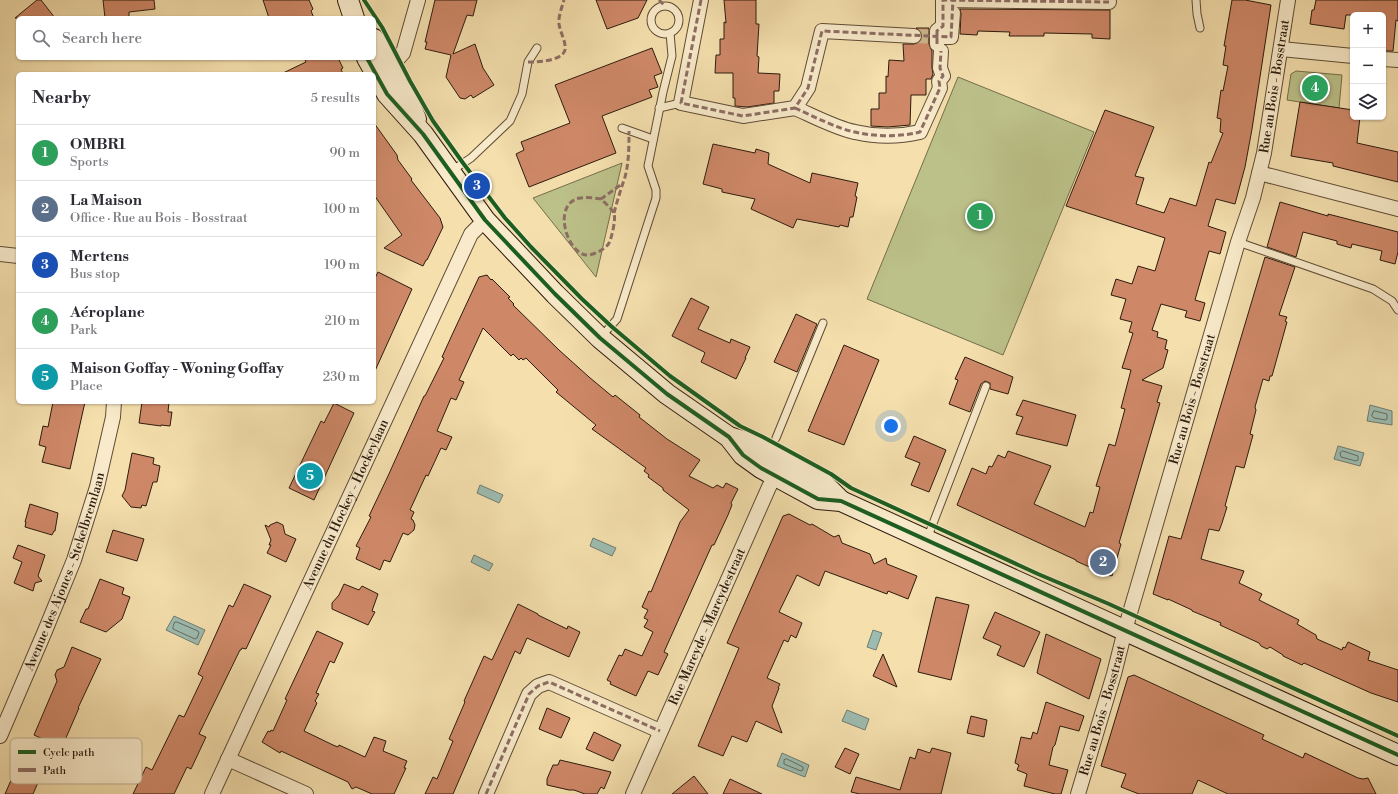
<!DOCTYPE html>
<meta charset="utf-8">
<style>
:root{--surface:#fff;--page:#f2f2f3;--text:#2b2b33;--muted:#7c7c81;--line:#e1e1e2;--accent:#db2777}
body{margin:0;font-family:"Libre Bodoni",serif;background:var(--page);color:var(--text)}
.controls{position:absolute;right:12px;top:12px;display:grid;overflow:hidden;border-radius:6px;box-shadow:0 1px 3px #0004}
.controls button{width:36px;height:36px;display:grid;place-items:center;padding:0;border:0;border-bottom:1px solid var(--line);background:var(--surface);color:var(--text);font:20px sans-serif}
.you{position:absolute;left:891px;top:426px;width:14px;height:14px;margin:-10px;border:3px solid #fff;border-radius:50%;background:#1a73e8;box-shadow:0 0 0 6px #1a73e833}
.badge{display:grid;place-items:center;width:26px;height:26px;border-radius:50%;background:var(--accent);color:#fff;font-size:13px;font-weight:700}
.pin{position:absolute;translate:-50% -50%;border:2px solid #fff;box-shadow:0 1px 4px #0006}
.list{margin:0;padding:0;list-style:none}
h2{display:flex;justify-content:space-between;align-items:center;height:52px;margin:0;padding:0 16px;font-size:17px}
h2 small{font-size:13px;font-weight:400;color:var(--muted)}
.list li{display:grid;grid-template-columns:26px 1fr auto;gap:12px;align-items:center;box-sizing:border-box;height:56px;padding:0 16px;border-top:1px solid var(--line)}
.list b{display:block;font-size:15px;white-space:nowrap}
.list p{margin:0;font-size:13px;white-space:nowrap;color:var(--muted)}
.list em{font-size:13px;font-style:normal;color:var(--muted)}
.icon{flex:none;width:22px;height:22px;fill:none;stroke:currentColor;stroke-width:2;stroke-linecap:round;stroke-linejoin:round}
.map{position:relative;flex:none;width:1398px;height:794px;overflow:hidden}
.search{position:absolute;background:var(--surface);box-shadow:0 1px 3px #0004;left:16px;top:16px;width:360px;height:44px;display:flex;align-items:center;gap:10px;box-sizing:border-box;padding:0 14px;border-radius:6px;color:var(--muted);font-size:15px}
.panel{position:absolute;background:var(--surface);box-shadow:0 1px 3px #0004;left:16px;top:72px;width:360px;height:332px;border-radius:6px}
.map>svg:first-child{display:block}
.green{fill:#bcc189;stroke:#746e4b}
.water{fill:#9dbcb1;stroke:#707c6f}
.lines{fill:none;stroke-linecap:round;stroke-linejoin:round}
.shore{stroke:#656c5f;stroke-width:1}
.building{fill:#ce8868;stroke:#2d1b0d}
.street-tunnel{stroke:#ccb88d;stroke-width:14;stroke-dasharray:14 7;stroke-linecap:butt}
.lane-casing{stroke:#5f4c35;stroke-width:9}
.street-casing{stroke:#5f4c35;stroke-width:16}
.secondary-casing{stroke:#2d1b0d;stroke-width:22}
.lane{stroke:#f8eaca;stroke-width:7}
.street{stroke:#f8eaca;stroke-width:14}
.secondary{stroke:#f8eaca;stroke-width:20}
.quiet{stroke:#8d6e63;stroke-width:3;stroke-dasharray:6 3;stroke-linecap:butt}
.cycleway-casing{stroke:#f8eaca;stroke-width:6}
.cycleway{stroke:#1b5e20;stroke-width:4}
.labels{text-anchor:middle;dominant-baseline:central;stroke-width:3;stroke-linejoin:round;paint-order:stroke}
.street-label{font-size:13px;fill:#2d1b0d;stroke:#f8eaca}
.key{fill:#f8eaca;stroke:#bbac91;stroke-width:1}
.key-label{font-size:11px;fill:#2d1b0d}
</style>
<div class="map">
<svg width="1398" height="794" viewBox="0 0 1398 794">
<rect width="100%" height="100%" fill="#f4dfad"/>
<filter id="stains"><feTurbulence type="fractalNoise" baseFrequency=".005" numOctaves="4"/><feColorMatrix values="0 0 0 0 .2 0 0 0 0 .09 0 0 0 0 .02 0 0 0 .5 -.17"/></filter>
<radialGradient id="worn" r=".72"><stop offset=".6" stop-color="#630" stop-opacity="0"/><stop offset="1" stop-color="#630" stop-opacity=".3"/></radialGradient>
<g class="green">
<polygon points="1296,71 1342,75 1339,108 1287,100 1291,74"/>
<polygon points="958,77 1094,132 1003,355 867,299"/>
<polygon points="622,163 596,277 533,198"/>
</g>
<g class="water">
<polygon points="1370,405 1392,411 1392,425 1367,421"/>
<polygon points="1338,446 1364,453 1360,466 1334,459"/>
<polygon points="480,485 503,495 499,503 477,493"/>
<polygon points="593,538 616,548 612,556 590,546"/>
<polygon points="474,555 493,564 489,571 471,562"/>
<polygon points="174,616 205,630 198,645 166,630"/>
<polygon points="873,630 882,633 876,650 867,647"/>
<polygon points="847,710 869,719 865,730 842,721"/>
<polygon points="782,753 809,765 805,777 777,766"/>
</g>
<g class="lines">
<g class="shore">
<polygon points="1374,411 1375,411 1387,414 1387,419 1386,420 1374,418 1372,416"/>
<polygon points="1343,451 1358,456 1358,460 1356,461 1341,457 1340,453"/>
<polygon points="175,622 177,622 198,631 199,633 197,638 195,639 173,629 173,627"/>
<polygon points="787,759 803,767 803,770 801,771 784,764 784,760"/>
</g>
</g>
<g class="building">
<polygon points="37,0 41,0 55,18 15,18"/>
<polygon points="103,0 154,0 155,9 129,12 129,18 105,18"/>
<polygon points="263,0 309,0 313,9 311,11 314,18 269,18"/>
<polygon points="435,0 477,0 473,16 467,15 453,54 475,44 483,68 494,85 473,98 471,95 465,99 460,98 446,77 451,55 425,49 427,42 425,42"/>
<polygon points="596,0 647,0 638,18 607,29"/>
<polygon points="724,0 756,0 756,24 759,24 757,56 759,57 758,73 780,74 779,91 774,91 774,103 747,107 735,106 735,98 733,98 733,73 715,73 716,55 720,55 720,39 724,39 724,22 726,23"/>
<polygon points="1232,0 1245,0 1271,5 1252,129 1245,167 1235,204 1216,199 1208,226 1226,232 1220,254 1209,251 1195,300 1205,303 1200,321 1185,317 1187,311 1161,304 1152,330 1158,332 1157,337 1167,340 1165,349 1168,350 1163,368 1142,380 1162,386 1157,402 1160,403 1119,543 1121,544 1112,576 1110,575 1110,576 1076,561 1076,560 957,505 972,468 986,474 989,466 992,467 998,455 1005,458 1008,451 1051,466 1034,504 1085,527 1090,512 1093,513 1100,487 1096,486 1109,444 1115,446 1125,409 1121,408 1131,370 1122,368 1133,333 1129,332 1132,322 1120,319 1126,299 1111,295 1116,279 1132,284 1138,266 1155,271 1165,238 1066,206 1105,110 1154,127 1135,176 1144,178 1136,204 1164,213 1170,198 1196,206 1209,162 1211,163 1223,133 1220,132 1221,119 1217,118 1221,90 1223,91 1228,66 1223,65 1226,46 1224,46"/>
<polygon points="1316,0 1398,0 1398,21 1396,20 1393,51 1383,51 1383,15 1346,15 1344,29 1310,24 1312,10 1314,10"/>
<polygon points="960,9 1110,10 1110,39 1092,38 1092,34 1044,33 1044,36 1009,36 1010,32 978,31 977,35 960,34 961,14"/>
<polygon points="916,28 929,28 929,44 932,51 932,68 933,74 931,79 926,79 926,95 911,95 910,125 888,127 871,126 871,109 879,109 879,93 886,93 886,76 888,77 889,60 904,61 903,44 914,44 921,41 922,37 922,33"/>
<polygon points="652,48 662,73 654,76 658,87 649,90 652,97 602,116 616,153 529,187 516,154 524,150 521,142 570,123 555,85"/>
<polygon points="304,58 338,58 343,68 341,69 343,74 281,74 306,62"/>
<polygon points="1300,102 1353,110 1353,117 1360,117 1357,143 1398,152 1398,182 1333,166 1333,163 1291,156"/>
<polygon points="374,123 397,155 398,160 412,179 411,180 440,218 443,227 427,260 426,260 423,266 384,248 402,235 374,195"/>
<polygon points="713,144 755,153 756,149 769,153 768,164 810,183 812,173 858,183 855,196 857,197 853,217 850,217 848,227 840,225 839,227 797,219 793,228 751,209 755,199 722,192 722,189 703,184"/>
<polygon points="1280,202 1328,216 1328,214 1398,232 1398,252 1395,264 1380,260 1382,251 1352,244 1351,248 1337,244 1337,241 1303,232 1296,257 1267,247"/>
<polygon points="1265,257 1295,267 1279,315 1287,317 1285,321 1287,322 1272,376 1270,376 1269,381 1263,379 1255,407 1256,410 1250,434 1253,435 1244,468 1236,466 1225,506 1227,507 1222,523 1219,531 1209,529 1201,559 1244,571 1239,583 1262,594 1259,600 1299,620 1297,624 1316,635 1317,639 1342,650 1343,647 1345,648 1348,642 1370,652 1368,660 1398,670 1398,702 1371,693 1304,663 1302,665 1283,656 1283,655 1270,647 1267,649 1261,646 1259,643 1220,625 1221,623 1192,611 1192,610 1168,599 1168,600 1153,594 1169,536 1181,539"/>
<polygon points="378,272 412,289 374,373 374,280"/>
<polygon points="487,275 491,280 492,279 510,297 508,298 514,304 513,305 559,350 589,377 613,397 615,395 640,415 639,417 667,439 700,460 689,476 713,488 717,485 723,488 726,483 738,489 731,503 732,505 728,515 714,545 712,545 664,652 668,654 658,675 648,671 636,696 610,684 611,682 607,680 619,655 622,656 625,649 642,656 653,632 644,627 648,620 644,618 648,610 642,607 649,591 651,592 680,522 689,510 663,490 663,488 648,477 649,475 644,471 646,468 592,429 596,425 556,392 558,390 526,358 523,360 521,358 519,360 513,354 511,356 483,328 459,380 464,382 456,400 451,398 437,431 452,437 446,450 441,448 428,476 426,475 410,510 414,512 411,519 413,520 415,525 414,530 408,535 403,533 390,562 384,560 380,570 356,559 360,548 356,546 371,517 369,516 388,476 424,396 425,396 444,358 442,357 452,335 479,277"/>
<polygon points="691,298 709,307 698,329 730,343 731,339 750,347 745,358 746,358 736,379 701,362 705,353 704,352 672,336"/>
<polygon points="796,314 817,324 797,372 774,362"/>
<polygon points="844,345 879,360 844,445 808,431"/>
<polygon points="965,357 1013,377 1008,394 990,389 990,383 985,381 981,384 970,412 949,404 958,380 955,379"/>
<polygon points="1023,400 1076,415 1067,446 1016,434 1023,417 1016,415"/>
<polygon points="53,402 85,402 70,469 42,462 46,447 39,445 43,426 48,427"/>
<polygon points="142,402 169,402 168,412 172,412 170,426 161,425 161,426 139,423"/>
<polygon points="334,403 354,413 314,500 289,488 321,421 324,423"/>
<polygon points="914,436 946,450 929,492 911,485 920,463 905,457"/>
<polygon points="132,453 154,458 153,464 160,466 157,482 153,482 146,506 142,505 141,508 131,507 122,496 125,490"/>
<polygon points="30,504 58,513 55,531 54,531 52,535 25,527 26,522 25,522"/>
<polygon points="789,514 810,525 812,524 834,537 839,535 842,543 870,554 874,564 886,558 887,564 917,576 908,599 888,591 887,594 825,571 819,586 797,575 779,612 802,623 796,638 791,635 788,642 784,640 767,678 780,684 778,688 779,688 772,706 782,733 756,721 747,742 732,736 723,756 698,746 739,648 727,643 783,516"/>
<polygon points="277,522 283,525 285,534 296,539 286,562 267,553 271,545 269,545 271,540 265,525 269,527 270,525"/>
<polygon points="113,530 144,539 137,561 106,552"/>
<polygon points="18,545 45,555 38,576 42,581 35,583 33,591 14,583 22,562 13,558"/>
<polygon points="100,579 124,588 122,594 130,597 122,619 106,632 80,622 86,609 88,609"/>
<polygon points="244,584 271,596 246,649 242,648 241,650 240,650 199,734 206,737 191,769 187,767 174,794 133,794 146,767 152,770 179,715 184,717 203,677 198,674 229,605 233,607"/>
<polygon points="344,584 359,590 362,586 378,594 372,611 375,612 368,625 332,609 332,603 339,595"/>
<polygon points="936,597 969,605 951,680 918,672"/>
<polygon points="518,604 538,614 538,615 567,629 568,626 580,632 569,657 527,638 520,654 515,651 453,794 425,794 433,777 437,779 453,741 449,739 465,702 464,701 484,656 492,660"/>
<polygon points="995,612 1040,632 1024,667 997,655 1001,646 983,638"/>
<polygon points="317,631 343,643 334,663 330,661 316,693 319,694 315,701 317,703 304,731 333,745 338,747 339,745 365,757 374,737 386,741 383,751 407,761 404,768 406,768 394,794 372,794 356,787 352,789 348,782 281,751 280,753 262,742 268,731 270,732 271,730 273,731 287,700 285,699"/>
<polygon points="1046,634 1101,659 1089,699 1037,673"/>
<polygon points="72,647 101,659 78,708 79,708 62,747 55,744 33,794 5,794 22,755 43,739 34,735 57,681 55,675 57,670 64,667"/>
<polygon points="883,654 897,687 873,676"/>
<polygon points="1134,675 1264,735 1262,739 1303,758 1305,753 1358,778 1363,779 1368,778 1376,794 1228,794 1198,780 1192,794 1139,794 1121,787 1126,774 1101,766 1128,677"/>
<polygon points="1046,702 1084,716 1079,731 1060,726 1055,745 1053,747 1049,765 1068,770 1061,794 1055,794 1024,786 1027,774 1017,770 1019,765 1015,763 1021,737 1031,739 1033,732 1037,734"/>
<polygon points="547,708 570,718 561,738 539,729"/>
<polygon points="971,716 987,720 984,737 967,733"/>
<polygon points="594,732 621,745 613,761 586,749"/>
<polygon points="845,748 859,754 850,774 835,767"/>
<polygon points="932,748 951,753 941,794 860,794 851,792 856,777 900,790 910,757 915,759 918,749 930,753"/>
<polygon points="560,760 611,772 604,789 601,787 597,794 585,794 574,790 569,790 547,785 547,779 553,765 558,765"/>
<polygon points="694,776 708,794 672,794"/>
<polygon points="730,779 762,794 723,794"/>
</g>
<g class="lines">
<polyline class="street-tunnel" points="914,36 941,37"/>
<defs>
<g id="lane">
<polyline points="1196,0 1197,14 1200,28"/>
<circle cx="665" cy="20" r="14"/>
<polyline points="659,108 681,103"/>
<polyline points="622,128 653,139"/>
<polyline points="451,171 471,158 510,121 522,94 528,62 537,48"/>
<polyline points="1238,242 1373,289 1392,301 1398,310"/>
<polyline points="600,338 617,319 656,198 656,190 648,166 663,92 672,56 670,33"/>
<polyline points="776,438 823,323"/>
<polyline points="927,539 986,386"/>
</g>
<g id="street">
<polyline points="701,0 681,103 743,116 795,108 808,88 822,31 914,36"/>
<polyline points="941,37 951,37 953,13"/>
<polyline points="937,44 937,31 943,26 943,0 1109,2"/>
<polyline points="1281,49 1353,56"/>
<polyline points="1383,59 1398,60"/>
<polyline points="385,73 403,53 418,0"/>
<path d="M795,108C813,116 838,129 855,132C876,137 899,137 920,132L940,88L939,81L943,76L940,68L941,51"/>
<polyline points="1259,173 1398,209"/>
<polyline points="0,254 18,256"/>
<path id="s1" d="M0,736L45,631L74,560L97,487L113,417L114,402"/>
<polyline points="228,759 306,794"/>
<path id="s2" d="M212,794L471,234L485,220"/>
<polyline points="486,794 529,694 538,686 549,682 660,731"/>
<path id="s3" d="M633,794L769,487L779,468"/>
<path id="s4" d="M1078,794L1114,674L1125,630L1238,242L1253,198L1264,153L1288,0"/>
</g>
<g id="secondary">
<polyline points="348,0 354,18"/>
<polyline points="374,39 402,86 416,119"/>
<polyline points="367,58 387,94 423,134 485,220 555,294 600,338 667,394 729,437 743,455 761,468 818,499 841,501 1398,755"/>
<polyline points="729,437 753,444 770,452 824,484 841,501"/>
</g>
</defs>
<use href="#lane" class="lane-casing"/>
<use href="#street" class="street-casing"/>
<use href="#secondary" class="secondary-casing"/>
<use href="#lane" class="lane"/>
<use href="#street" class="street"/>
<use href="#secondary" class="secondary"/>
<g class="quiet">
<polyline points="659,0 665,6"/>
<polyline points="701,0 681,103 743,116 795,108 808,88 822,31 951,37 953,0"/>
<polyline points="937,44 937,31 943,26 943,0 1109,2"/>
<path d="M528,62C538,62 569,61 565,45C564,38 560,31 559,24C558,17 562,7 564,0"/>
<path d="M795,108C813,116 838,129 855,132C876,137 899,137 920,132L940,88L939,81L943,76L940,68L941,51"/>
<path d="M601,199C595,198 587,197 580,198C552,203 566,252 586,255C592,256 606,249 609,243C612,237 616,219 614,213C611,208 605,203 601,199L622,184"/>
<path d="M614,213C617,201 621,189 625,177C629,162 629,146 629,131"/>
<polyline points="486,794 529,694 538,686 549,682 660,731"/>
</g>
<defs>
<g id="cycleway">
<polyline points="364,0 382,27 410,81 433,121 463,163 505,218 531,247 582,299 611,326 670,376 740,426 763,437 831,474 851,488 1038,574 1109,604 1398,736"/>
<polyline points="367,58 387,94 423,134 485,220 555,294 600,338 667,394 729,437 743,455 761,468 818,499 841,501 1398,755"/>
</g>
</defs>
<use href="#cycleway" class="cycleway-casing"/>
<use href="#cycleway" class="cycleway"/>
</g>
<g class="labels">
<g class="street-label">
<text stroke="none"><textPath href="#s4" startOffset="735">Rue au Bois - Bosstraat</textPath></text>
<text stroke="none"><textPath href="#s4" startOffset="411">Rue au Bois - Bosstraat</textPath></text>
<text stroke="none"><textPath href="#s2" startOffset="319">Avenue du Hockey - Hockeylaan</textPath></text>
<text stroke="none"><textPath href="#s1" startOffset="177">Avenue des Ajoncs - Stekelbremlaan</textPath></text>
<text stroke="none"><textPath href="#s3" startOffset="183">Rue Mareyde - Mareydestraat</textPath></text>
<text stroke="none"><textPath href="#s4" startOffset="87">Rue au Bois - Bosstraat</textPath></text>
</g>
</g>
<rect x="10" y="738" width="132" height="46" rx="6" class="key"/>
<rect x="18" y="750" width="18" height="4" fill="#1b5e20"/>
<rect x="18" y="768" width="18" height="4" fill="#8d6e63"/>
<g class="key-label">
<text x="43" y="756">Cycle path</text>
<text x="43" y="774">Path</text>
</g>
<rect width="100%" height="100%" filter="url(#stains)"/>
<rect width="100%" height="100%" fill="url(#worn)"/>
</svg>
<div class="controls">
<button>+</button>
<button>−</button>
<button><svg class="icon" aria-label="layers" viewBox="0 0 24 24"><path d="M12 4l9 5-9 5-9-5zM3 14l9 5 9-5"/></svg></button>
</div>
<div class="you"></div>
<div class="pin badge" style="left:980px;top:216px;background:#2e9e5b">1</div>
<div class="pin badge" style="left:1103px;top:562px;background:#5c6f8a">2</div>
<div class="pin badge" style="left:477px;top:186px;background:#1a4fb4">3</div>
<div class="pin badge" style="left:1315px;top:88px;background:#2e9e5b">4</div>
<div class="pin badge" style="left:310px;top:476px;background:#0f9aa8">5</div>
<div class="search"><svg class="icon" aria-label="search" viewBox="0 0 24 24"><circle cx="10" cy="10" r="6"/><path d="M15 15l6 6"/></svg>Search here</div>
<section class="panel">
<h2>Nearby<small>5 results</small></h2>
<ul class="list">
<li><span class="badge" style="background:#2e9e5b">1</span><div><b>OMBR1</b><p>Sports</p></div><em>90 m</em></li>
<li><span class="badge" style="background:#5c6f8a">2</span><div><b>La Maison</b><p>Office · Rue au Bois - Bosstraat</p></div><em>100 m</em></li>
<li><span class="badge" style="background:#1a4fb4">3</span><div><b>Mertens</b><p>Bus stop</p></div><em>190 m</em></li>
<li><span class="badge" style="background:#2e9e5b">4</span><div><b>Aéroplane</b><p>Park</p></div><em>210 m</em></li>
<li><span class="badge" style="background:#0f9aa8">5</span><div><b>Maison Goffay - Woning Goffay</b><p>Place</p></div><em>230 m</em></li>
</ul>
</section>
</div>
